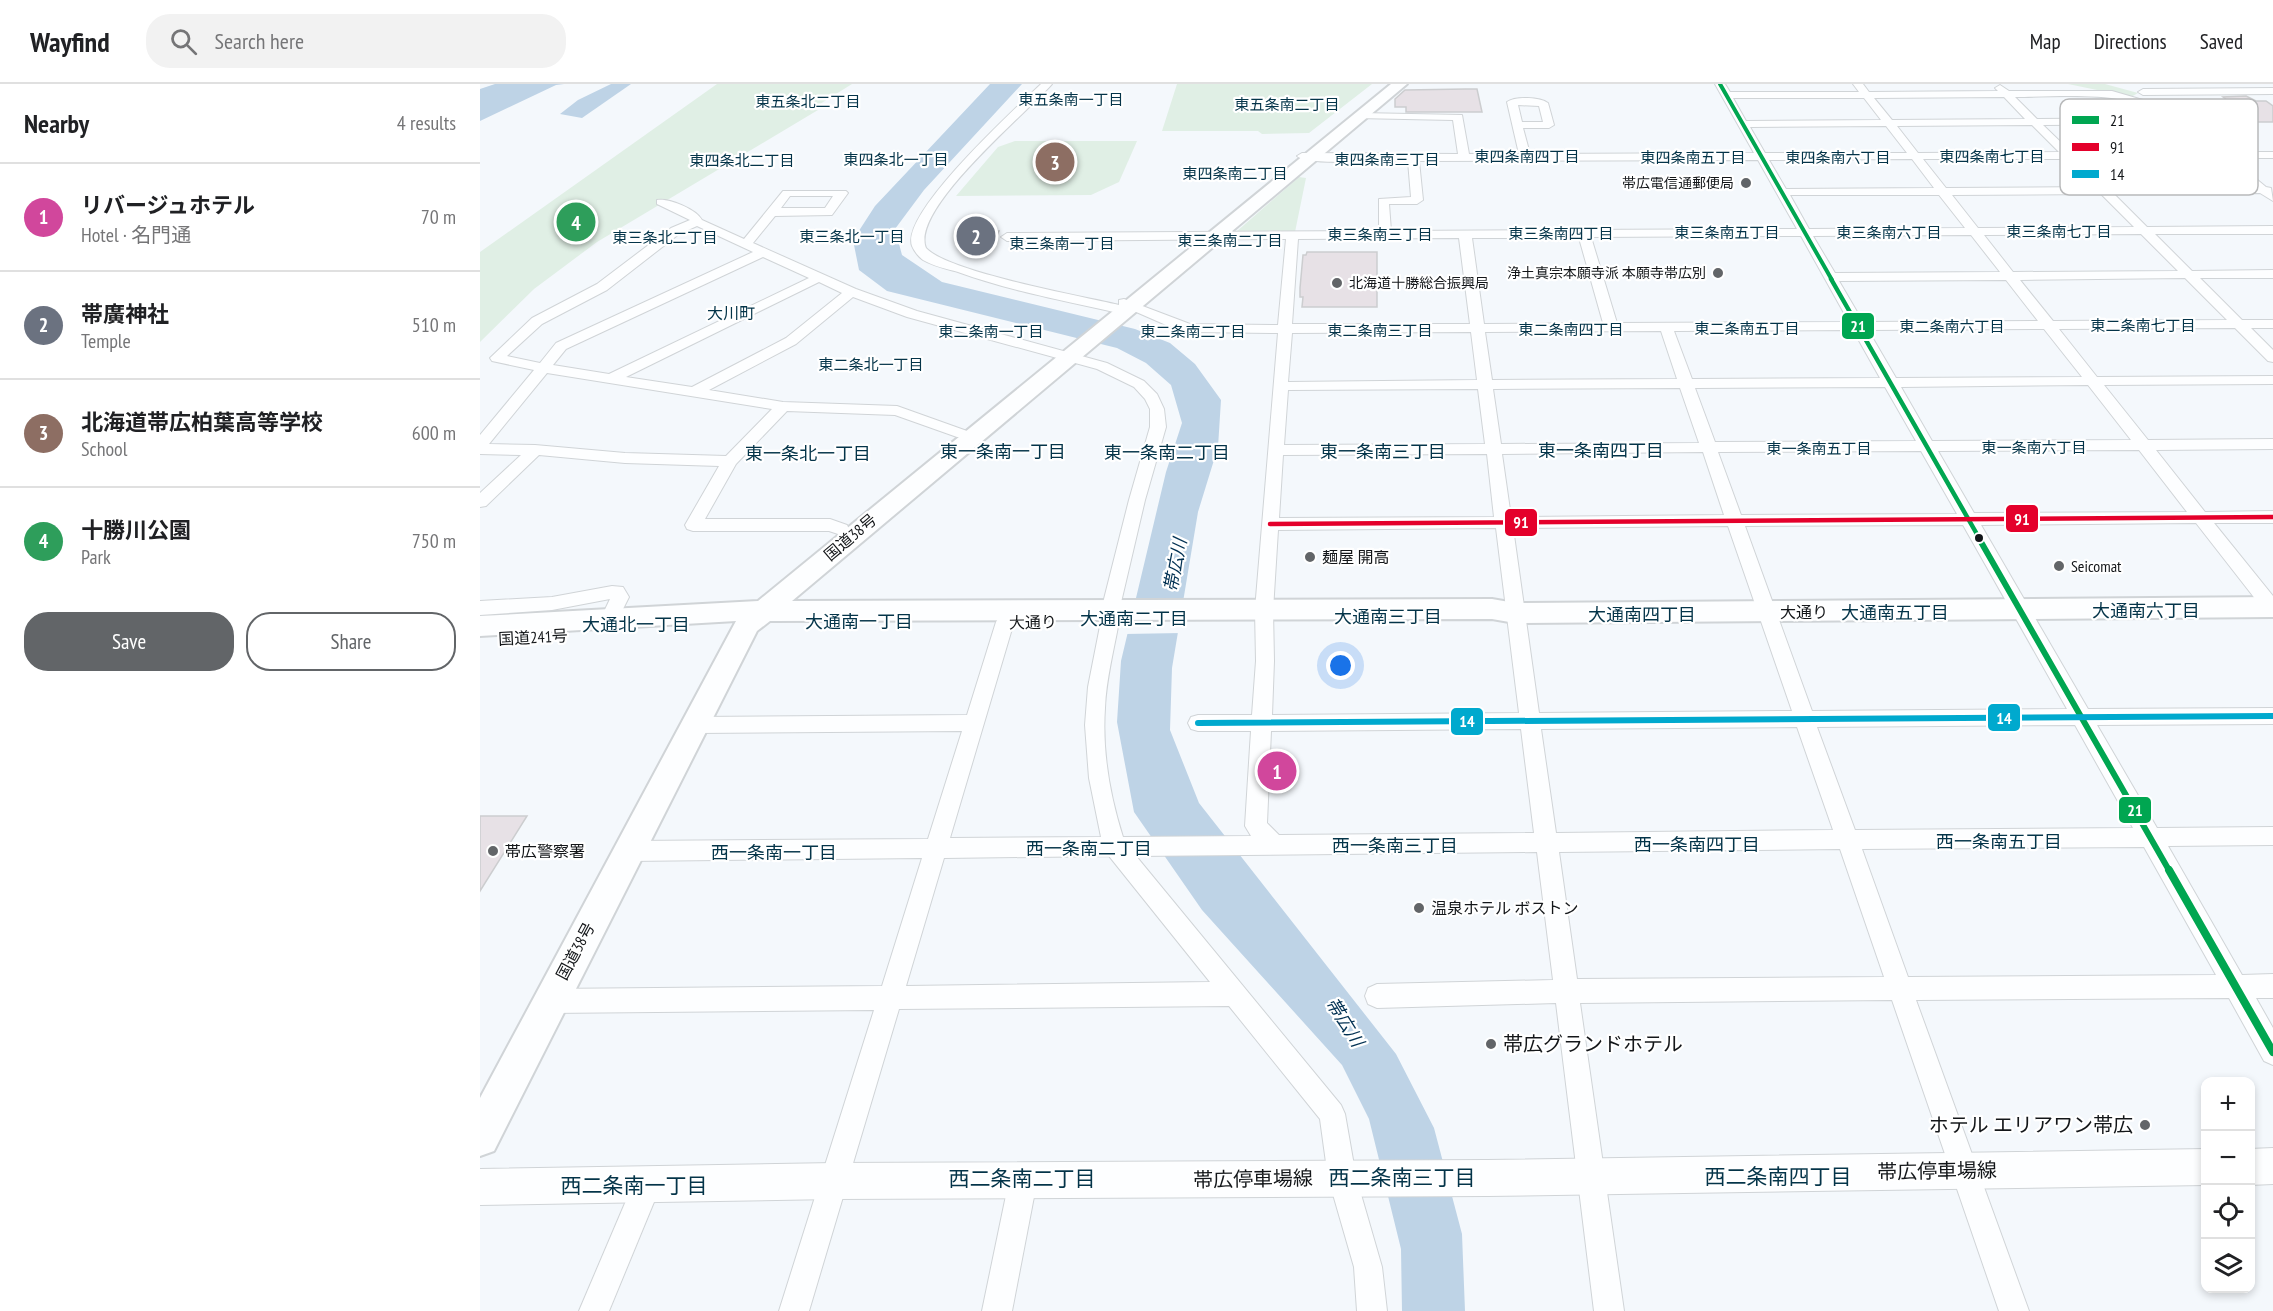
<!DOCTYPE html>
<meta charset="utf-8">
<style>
:root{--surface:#fff;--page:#f2f2f2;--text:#202124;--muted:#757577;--line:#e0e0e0;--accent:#626568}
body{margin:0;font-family:"PT Sans Narrow","Noto Sans JP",sans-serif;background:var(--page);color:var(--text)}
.controls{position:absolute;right:18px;bottom:18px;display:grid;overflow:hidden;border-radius:12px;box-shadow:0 3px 9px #0003}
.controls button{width:54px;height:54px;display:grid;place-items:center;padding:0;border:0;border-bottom:2px solid var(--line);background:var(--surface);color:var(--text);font:30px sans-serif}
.you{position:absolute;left:861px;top:582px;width:21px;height:21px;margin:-15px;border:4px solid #fff;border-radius:50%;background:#1a73e8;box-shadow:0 0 0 9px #1a73e833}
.badge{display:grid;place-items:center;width:39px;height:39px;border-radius:50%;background:var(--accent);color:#fff;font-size:20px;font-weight:700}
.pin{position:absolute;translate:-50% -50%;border:3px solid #fff;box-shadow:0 2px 6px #0006}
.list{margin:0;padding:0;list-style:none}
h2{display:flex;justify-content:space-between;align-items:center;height:78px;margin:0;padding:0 24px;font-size:26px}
h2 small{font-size:20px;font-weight:400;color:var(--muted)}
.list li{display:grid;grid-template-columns:39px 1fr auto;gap:18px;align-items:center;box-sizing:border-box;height:108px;padding:0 24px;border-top:2px solid var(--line)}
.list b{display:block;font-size:22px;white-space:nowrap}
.list p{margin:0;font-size:20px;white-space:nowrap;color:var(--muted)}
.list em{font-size:20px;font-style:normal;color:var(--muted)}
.actions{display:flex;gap:12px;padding:18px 24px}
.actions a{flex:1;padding:14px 0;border:2px solid var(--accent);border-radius:24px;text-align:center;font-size:21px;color:var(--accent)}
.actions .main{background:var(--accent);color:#fff}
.icon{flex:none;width:33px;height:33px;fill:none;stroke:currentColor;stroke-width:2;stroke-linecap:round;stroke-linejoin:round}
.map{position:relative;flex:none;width:1793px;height:1227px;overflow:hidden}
header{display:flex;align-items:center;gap:36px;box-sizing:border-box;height:84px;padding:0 30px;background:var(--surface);border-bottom:2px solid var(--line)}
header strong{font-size:28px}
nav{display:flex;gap:33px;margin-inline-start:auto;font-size:21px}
.search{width:420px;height:54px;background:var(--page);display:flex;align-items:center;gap:15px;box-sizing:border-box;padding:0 21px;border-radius:24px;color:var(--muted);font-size:22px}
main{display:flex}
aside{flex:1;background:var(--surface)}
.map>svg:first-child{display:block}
.green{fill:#e0efe5}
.water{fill:#bed3e6}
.pier{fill:#f4f8fc}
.building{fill:#e7e1e6;stroke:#cccdcf;stroke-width:1.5}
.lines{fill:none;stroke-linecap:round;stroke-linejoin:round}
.minor-casing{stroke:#d0d4d7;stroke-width:2}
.major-casing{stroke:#d0d4d7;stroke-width:2}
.highway-casing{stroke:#d0d4d7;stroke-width:4}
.minor{fill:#fdfeff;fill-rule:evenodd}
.major{fill:#fdfeff;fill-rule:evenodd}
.highway{fill:#fdfeff;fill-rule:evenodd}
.bus-1-far3-casing{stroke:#fff;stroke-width:6}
.bus-1-far2-casing{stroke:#fff;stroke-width:8}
.bus-1-far1-casing{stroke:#fff;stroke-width:10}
.bus-1-casing{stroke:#fff;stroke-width:12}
.bus-2-casing{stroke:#fff;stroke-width:8}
.bus-3-casing{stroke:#fff;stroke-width:10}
.bus-1-far3{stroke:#00a651;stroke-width:4}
.bus-1-far2{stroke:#00a651;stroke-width:4.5}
.bus-1-far1{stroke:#00a651;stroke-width:6}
.bus-1{stroke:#00a651;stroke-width:8}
.bus-2{stroke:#e4002b;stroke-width:4.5}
.bus-3{stroke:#00a9ce;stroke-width:6}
.poi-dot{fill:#626568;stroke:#fff;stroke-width:2}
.bus-dot{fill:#131619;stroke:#fff;stroke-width:2}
.labels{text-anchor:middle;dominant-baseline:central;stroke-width:4.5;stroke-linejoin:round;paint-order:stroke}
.far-poi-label{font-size:14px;fill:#131619;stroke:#fff;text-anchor:end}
.far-neighbourhood-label{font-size:15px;fill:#043449;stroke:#fff}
.far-quarter-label{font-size:16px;fill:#043449;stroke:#fff}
.street-label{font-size:16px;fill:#131619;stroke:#fff}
.poi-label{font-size:16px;fill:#131619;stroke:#fff;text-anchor:start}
.neighbourhood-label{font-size:18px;fill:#043449;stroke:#fff}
.water-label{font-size:18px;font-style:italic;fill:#013052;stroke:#fff}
.near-poi-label{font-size:20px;fill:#131619;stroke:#fff;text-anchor:start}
.near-street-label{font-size:20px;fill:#131619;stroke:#fff}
.near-neighbourhood-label{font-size:21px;fill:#043449;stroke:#fff}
.key{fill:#fff;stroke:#b8b9ba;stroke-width:1.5}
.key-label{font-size:16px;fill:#131619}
.line-badge{stroke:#fff;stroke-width:2}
.badge-label{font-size:16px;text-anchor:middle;font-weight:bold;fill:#fff}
</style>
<header>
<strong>Wayfind</strong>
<div class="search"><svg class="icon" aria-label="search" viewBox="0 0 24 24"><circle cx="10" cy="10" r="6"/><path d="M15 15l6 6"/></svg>Search here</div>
<nav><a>Map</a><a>Directions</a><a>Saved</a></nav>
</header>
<main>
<aside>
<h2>Nearby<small>4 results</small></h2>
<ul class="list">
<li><span class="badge" style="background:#d1479c">1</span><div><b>リバージュホテル</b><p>Hotel · 名門通</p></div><em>70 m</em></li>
<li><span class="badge" style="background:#6b7280">2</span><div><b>帯廣神社</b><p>Temple</p></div><em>510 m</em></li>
<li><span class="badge" style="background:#8d6e63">3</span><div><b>北海道帯広柏葉高等学校</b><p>School</p></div><em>600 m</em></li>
<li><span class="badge" style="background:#2e9e5b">4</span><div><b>十勝川公園</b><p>Park</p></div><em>750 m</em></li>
</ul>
<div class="actions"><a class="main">Save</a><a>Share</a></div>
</aside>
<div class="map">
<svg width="1793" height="1227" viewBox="0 0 1793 1227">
<rect width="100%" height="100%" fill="#f4f8fc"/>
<g class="green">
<polygon points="237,0 372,0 332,25 338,26 117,158 54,205 0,258 0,168"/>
<polygon points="697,0 892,0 829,49 782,50 778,47 682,47"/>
<polygon points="1588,0 1625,0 1658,9 1651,13"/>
<polygon points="535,57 657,57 639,98 611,111 476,112 518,63"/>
<polygon points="819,93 826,94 815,148 756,148"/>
</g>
<g class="water">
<polygon points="15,0 84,0 76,1 0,37 0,5"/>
<polygon points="131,0 151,0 102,34 80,30 98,16"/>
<polygon points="510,0 542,0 444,106 415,145 422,171 462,198 655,245 690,259 715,280 741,316 738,363 718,428 692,584 690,646 719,719 916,970 954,1044 982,1150 985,1227 922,1227 921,1165 889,1035 862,981 722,826 654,728 637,638 641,577 686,388 702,339 691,301 666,279 637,264 407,207 379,186 373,156 395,122"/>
</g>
<polygon class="pier" points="653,515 707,515 701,549 645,550"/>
<g class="building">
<polygon points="986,5 997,5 1002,28 926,28 926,23 915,23 915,15 925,6"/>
<polygon points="1766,12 1776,17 1786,17 1793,22 1793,38 1777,38 1743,13"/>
<polygon points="498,147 519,147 514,158 492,158"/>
<polygon points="827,168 897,168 897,223 822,223 823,213 820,213 820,204 823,171 826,171"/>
<polygon points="0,732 47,732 0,807"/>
</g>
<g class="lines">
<defs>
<g id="minor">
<path d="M561,0H572C547,29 430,125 446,164C468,188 601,212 639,221V216L644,215L710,240L798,241L806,155L527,157L521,153L527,149L899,147V115L931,113L928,77C908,77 828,82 817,72L822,69L978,70L973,36L876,34V30L880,29L982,31L989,70H1039L1027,18C1035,12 1060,13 1068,19L1074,41L1069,44H1043L1050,70L1274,69L1235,0H1245L1250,8H1379L1373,0H1383L1389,8L1518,7L1515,4L1520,1L1529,7H1632L1687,23L1743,68H1793V74H1751L1786,103L1791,104L1793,117L1780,109L1634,110L1667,143L1793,142V150H1675L1712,187L1793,186V194H1720L1762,236H1793V244H1771L1793,266V278L1788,277L1755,244L1579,245L1617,293L1793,292V300L1624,301L1668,356L1793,355V365L1676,366L1725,428L1793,427V439H1734L1793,512V532L1787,530L1716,439L1501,441L1608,625L1793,624V640L1617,641L1677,744L1793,743V761L1688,762L1762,891L1793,890V914H1776L1793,944V981L1784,977L1749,914L1436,916L1549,1227H1519L1412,916L1100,919L1144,1227H1114L1076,919L897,924L888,920L885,912L888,904L897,900L1073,896L1057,768L656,772L861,1021L865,1030L876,1093L902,1183L907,1227H877L874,1183L848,1093L840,1035L749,922L419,925L329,1227H299L394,926L69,929L60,925L57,917L60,909L69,905L402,902L442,774L149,777L141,774L138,767L141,760L149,757L448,755L482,647L216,649L209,647L206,641L209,635L216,633L487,631L516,538L519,533L525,531L531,533L534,538L470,754L621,753L609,694L605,641L608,603L621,537L624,532L621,527L649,416L670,343V325L665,315L654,303L617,285L427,233L373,213L316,260L229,306L303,318L417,322L487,347L490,350L487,353H477L415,331L307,327L256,380L225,435H350L367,441L369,445L367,449L361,451L349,447H213L207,445L205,441L239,382L145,379L59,371L6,422L0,423V409L41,371L0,370V351L54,286L12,277L10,274L52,234L117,200L191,144L210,136L177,120V116C189,114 216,125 222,136L264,155L303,107H366L368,109L352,131L295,132L273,159L376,205L437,227L627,279L664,297L677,310L684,325L686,343L665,416L639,527L636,532L639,537C634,566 626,595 625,624C622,667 630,712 643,753L771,752L765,742L771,647H718L711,645L708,639L711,633L718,631H772L776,577L775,526L798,249L710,248L686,241L654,227L647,231C591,218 533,208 478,188C467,185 453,182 443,176C439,173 434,167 432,162C420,129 537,23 561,0ZM1524,13L1545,35L1412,36L1394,14ZM1535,13C1579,13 1653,5 1688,34L1557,35ZM1253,14H1384L1401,36L1266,37ZM1038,21L1059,22L1063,38H1042ZM1695,40L1729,68H1591L1563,41ZM1552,41L1579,68L1438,69L1417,42ZM1406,42L1427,69H1285L1270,43ZM1737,74L1772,103H1627L1598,75ZM1432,75L1454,104L1306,105L1289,76ZM1443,75H1585L1614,103L1466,104ZM1278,76L1317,145L911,147L909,120H937L943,116L939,77ZM1621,110L1654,143L1498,144L1472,111ZM1310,111H1459L1485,144L1329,145ZM310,112H353L345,124H301ZM217,142L273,168L76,259L60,279L27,272L62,240L127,206L199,150ZM1661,150L1698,187L1533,188L1504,151ZM1491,151L1520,188L1355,189L1333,152ZM1321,152L1369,238L1137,239L1111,153ZM979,154L990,240H812L818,155ZM992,154H1099L1123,239L1004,240ZM283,173L329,194L129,290L73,281L86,265ZM1705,194L1747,236L1573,237L1540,196ZM1526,196L1558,237L1383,238L1359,197ZM339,198L362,209L306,254L212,303L146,293ZM1564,245L1602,293L1416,294L1388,246ZM1373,246L1400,294L1212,295L1194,247ZM1181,247L1197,295L1012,296L1005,248ZM991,248L997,296L808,298L812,249ZM67,289L292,325L246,372L145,369L55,361L9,360ZM1608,301L1651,356L1452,357L1421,303ZM1405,303L1436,357L1235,358L1215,304ZM1200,304L1219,359L1021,360L1013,305ZM998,305L1005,360L804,361L808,306ZM1659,366L1707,428L1494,429L1458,367ZM1441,367L1477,430L1261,431L1238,368ZM1223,368L1244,431L1031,433L1022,370ZM1007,370L1014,433L799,434L803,371ZM1483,441L1587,625L1332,627L1265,442ZM1248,442L1312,627L1059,629L1033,444ZM1016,444L1039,629L792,631L794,577L793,526L798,446ZM1595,641L1653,744L1375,746L1337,643ZM1317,643L1353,746L1076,749L1061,645ZM1041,645L1054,749L799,751L787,739L791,647ZM1664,763L1736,891L1428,893L1382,765ZM1360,765L1404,893L1097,895L1079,768ZM629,772L730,898L426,902L464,774Z"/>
<polygon points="1793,4 1793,10 1663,11 1658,8 1663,5"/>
<polygon points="132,502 143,503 149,513 136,539 130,541 124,539 121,534 130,515 72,526 0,531 0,517 72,513"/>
<polygon points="543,1083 553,1087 557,1097 532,1227 502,1227 529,1097 533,1087"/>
<polygon points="167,1087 177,1091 181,1101 129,1227 99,1227 157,1091"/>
</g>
<g id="major">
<polygon points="1793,1064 1793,1100 1770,1101 1770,1065"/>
<polygon points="1726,1065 1726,1101 1007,1112 354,1115 0,1121 0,1085 354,1079 1007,1076"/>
</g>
<polygon id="highway" points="911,0 927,0 312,517 1012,515 1035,519 1793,513 1793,533 1035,539 1012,535 290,537 277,547 14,1067 0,1072 0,1014 256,537 0,552 0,532 278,517"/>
</defs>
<use href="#minor" class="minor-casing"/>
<use href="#major" class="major-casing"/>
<use href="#highway" class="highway-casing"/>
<use href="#minor" class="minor"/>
<use href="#major" class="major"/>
<use href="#highway" class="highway"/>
<defs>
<polyline id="bus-1-far3" points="1240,0 1352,196"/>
<polyline id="bus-1-far2" points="1351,195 1498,452"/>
<polyline id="bus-1-far1" points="1497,451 1690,788"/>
<polyline id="bus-1" points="1689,786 1793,968"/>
<polyline id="bus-2" points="790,440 1793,433"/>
<polyline id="bus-3" points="718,639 1793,632"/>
</defs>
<use href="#bus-1-far3" class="bus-1-far3-casing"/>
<use href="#bus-1-far2" class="bus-1-far2-casing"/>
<use href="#bus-1-far1" class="bus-1-far1-casing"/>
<use href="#bus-1" class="bus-1-casing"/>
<use href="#bus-2" class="bus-2-casing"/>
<use href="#bus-3" class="bus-3-casing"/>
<use href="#bus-1-far3" class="bus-1-far3"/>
<use href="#bus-1-far2" class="bus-1-far2"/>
<use href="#bus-1-far1" class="bus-1-far1"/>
<use href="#bus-1" class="bus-1"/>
<use href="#bus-2" class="bus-2"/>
<use href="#bus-3" class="bus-3"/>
</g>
<g class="poi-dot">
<circle cx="1266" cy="99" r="6"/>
<circle cx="1238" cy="189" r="6"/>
<circle cx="857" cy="199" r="6"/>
<circle cx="830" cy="473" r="6"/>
<circle cx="1579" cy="482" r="6"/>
<circle cx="13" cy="767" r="6"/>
<circle cx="939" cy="824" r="6"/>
<circle cx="1011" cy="960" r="6"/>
<circle cx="1665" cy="1041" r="6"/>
</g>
<circle class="bus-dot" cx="1499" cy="454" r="5"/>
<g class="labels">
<g class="far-poi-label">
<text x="1254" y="99">帯広電信通郵便局</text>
<text x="1226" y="189">浄土真宗本願寺派 本願寺帯広別</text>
<text x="869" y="199" text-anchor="start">北海道十勝総合振興局</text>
</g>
<g class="far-neighbourhood-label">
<text x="591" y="15">東五条南一丁目</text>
<text x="328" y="17">東五条北二丁目</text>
<text x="807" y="20">東五条南二丁目</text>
<text x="1047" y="72">東四条南四丁目</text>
<text x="1512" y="72">東四条南七丁目</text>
<text x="1213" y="73">東四条南五丁目</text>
<text x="1358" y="73">東四条南六丁目</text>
<text x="416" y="75">東四条北一丁目</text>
<text x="907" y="75">東四条南三丁目</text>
<text x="262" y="76">東四条北二丁目</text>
<text x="755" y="89">東四条南二丁目</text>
<text x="1579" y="147">東三条南七丁目</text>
<text x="1247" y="148">東三条南五丁目</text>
<text x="1409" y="148">東三条南六丁目</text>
<text x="1081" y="149">東三条南四丁目</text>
<text x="900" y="150">東三条南三丁目</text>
<text x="372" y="152">東三条北一丁目</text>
<text x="185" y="153">東三条北二丁目</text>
<text x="750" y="156">東三条南二丁目</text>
<text x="582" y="159">東三条南一丁目</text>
<text x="1663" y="241">東二条南七丁目</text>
<text x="1472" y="242">東二条南六丁目</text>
<text x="1267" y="244">東二条南五丁目</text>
<text x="1091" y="245">東二条南四丁目</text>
<text x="900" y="246">東二条南三丁目</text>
<text x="511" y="247">東二条南一丁目</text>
<text x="713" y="247">東二条南二丁目</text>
<text x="391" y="280">東二条北一丁目</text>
<text x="1554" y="363">東一条南六丁目</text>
<text x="1339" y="364">東一条南五丁目</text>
</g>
<g class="far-quarter-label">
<text x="251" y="229">大川町</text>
</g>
<g class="street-label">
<text transform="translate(370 453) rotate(-40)">国道38号</text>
<text x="1324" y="528">大通り</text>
<text transform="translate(553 538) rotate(-1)">大通り</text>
<text transform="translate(53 553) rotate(-3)">国道241号</text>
<text transform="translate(95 867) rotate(-62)">国道38号</text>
</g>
<g class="poi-label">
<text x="842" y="473">麺屋 開高</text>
<text x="1591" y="482">Seicomat</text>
<text x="25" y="767">帯広警察署</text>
<text x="951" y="824">温泉ホテル ボストン</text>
</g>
<g class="neighbourhood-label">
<text x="1121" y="366">東一条南四丁目</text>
<text x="523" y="367">東一条南一丁目</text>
<text x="903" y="367">東一条南三丁目</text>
<text x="687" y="368">東一条南二丁目</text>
<text x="328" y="369">東一条北一丁目</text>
<text x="1666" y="526">大通南六丁目</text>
<text x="1415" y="528">大通南五丁目</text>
<text x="1162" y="530">大通南四丁目</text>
<text x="908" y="532">大通南三丁目</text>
<text x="654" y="534">大通南二丁目</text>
<text x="379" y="537">大通南一丁目</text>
<text x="156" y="540">大通北一丁目</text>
<text x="1519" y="757">西一条南五丁目</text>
<text x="1217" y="760">西一条南四丁目</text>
<text x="915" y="761">西一条南三丁目</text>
<text x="609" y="764">西一条南二丁目</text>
<text x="294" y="768">西一条南一丁目</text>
</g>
<g class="water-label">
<text transform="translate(695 481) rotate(-79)">帯広川</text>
<text transform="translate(865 938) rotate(58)">帯広川</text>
</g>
<g class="near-poi-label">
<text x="1023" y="960">帯広グランドホテル</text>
<text x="1653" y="1041" text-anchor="end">ホテル エリアワン帯広</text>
</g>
<g class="near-street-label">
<text transform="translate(1457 1087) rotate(-1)">帯広停車場線</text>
<text transform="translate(773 1095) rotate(-1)">帯広停車場線</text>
</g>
<g class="near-neighbourhood-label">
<text x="1298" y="1092">西二条南四丁目</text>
<text x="922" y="1093">西二条南三丁目</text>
<text x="542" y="1094">西二条南二丁目</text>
<text x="154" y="1101">西二条南一丁目</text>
</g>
</g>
<rect x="1580" y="15" width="198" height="96" rx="9" class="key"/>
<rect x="1592" y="32" width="27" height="8" fill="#00a651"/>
<rect x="1592" y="59" width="27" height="8" fill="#e4002b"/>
<rect x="1592" y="86" width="27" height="8" fill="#00a9ce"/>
<g class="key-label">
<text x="1630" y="42">21</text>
<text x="1630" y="69">91</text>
<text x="1630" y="96">14</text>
</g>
<g class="line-badge">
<rect x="1361" y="228" width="34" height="28" rx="6" fill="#00a651"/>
<rect x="1525" y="420" width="34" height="29" rx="6" fill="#e4002b"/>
<rect x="1024" y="424" width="34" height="29" rx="6" fill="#e4002b"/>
<rect x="1507" y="619" width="34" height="29" rx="6" fill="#00a9ce"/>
<rect x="970" y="623" width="34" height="29" rx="6" fill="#00a9ce"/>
<rect x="1638" y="712" width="34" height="28" rx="6" fill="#00a651"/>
</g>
<g class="badge-label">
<text x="1378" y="248">21</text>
<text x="1542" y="441">91</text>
<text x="1041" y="444">91</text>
<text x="1524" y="640">14</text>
<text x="987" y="643">14</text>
<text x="1655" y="732">21</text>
</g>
</svg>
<div class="controls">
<button>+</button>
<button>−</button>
<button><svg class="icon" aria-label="locate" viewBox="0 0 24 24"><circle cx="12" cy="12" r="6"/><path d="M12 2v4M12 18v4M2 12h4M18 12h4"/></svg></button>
<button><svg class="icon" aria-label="layers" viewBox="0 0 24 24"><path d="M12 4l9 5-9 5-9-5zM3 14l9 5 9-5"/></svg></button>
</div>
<div class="you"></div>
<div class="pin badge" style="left:797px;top:687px;background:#d1479c">1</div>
<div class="pin badge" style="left:496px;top:152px;background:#6b7280">2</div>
<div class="pin badge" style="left:575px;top:78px;background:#8d6e63">3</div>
<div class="pin badge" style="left:96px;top:138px;background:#2e9e5b">4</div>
</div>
</main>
